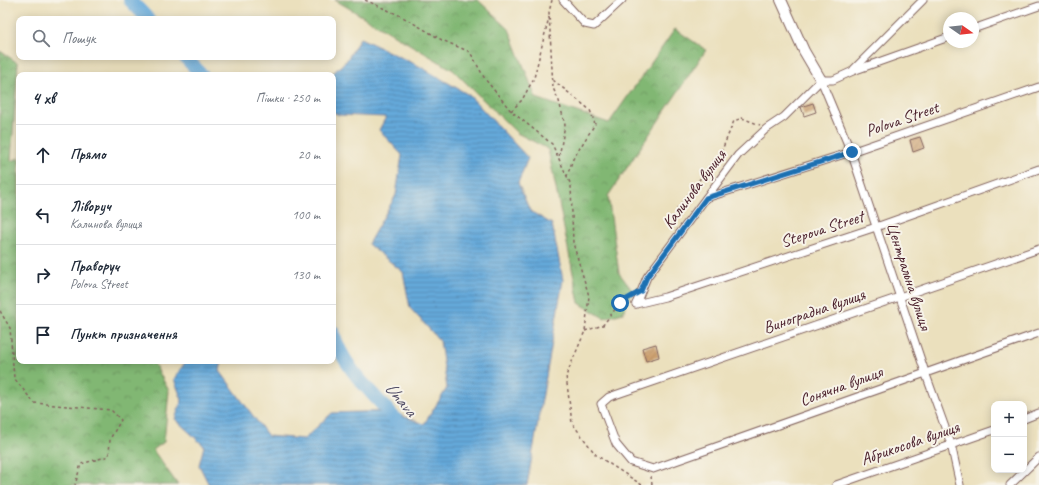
<!DOCTYPE html>
<html lang="uk">
<meta charset="utf-8">
<style>
:root{--surface:#fff;--page:#f6f6f7;--text:#1f2937;--muted:#747a83;--line:#e0e1e3}
body{margin:0;font-family:Caveat,sans-serif;background:var(--page);color:var(--text)}
.controls{position:absolute;right:12px;bottom:12px;display:grid;overflow:hidden;border-radius:8px;box-shadow:0 2px 10px #0003}
.controls button{width:36px;height:36px;display:grid;place-items:center;padding:0;border:0;border-bottom:1px solid var(--line);background:var(--surface);color:var(--text);font:20px sans-serif}
.compass{position:absolute;left:943px;top:12px;width:36px;height:36px;border-radius:50%;background:var(--surface);box-shadow:0 2px 10px #0003;rotate:104deg}
.stop{position:absolute;width:12px;height:12px;margin:-9px;border:3px solid #1f6fb2;border-radius:50%;background:#fff}
.stop.end{background:#1f6fb2;border-color:#fff;box-shadow:0 1px 4px #0008}
.list{margin:0;padding:0;list-style:none}
h2{display:flex;justify-content:space-between;align-items:center;height:52px;margin:0;padding:0 16px;font-size:17px}
h2 small{font-size:13px;font-weight:400;color:var(--muted)}
.list li{display:grid;grid-template-columns:26px 1fr auto;gap:12px;align-items:center;box-sizing:border-box;height:60px;padding:0 16px;border-top:1px solid var(--line)}
.list b{display:block;font-size:15px;white-space:nowrap}
.list p{margin:0;font-size:13px;white-space:nowrap;color:var(--muted)}
.list em{font-size:13px;font-style:normal;color:var(--muted)}
.icon{flex:none;width:22px;height:22px;fill:none;stroke:currentColor;stroke-width:2;stroke-linecap:round;stroke-linejoin:round}
.map{position:relative;flex:none;width:1039px;height:485px;overflow:hidden}
.search{position:absolute;background:var(--surface);box-shadow:0 2px 10px #0003;left:16px;top:16px;width:320px;height:44px;display:flex;align-items:center;gap:10px;box-sizing:border-box;padding:0 14px;border-radius:8px;color:var(--muted);font-size:15px}
.panel{position:absolute;background:var(--surface);box-shadow:0 2px 10px #0003;left:16px;top:72px;width:320px;height:292px;border-radius:8px}
.map>svg:first-child{display:block}
.forest{fill:url(#forest-crowns);stroke:#666b4f}
.water{fill:url(#water-rules);stroke:#586482}
.lines{fill:none;stroke-linecap:round;stroke-linejoin:round}
.river{stroke:#65a9da;stroke-width:14}
.building{fill:url(#building-hatch)}
.street-casing{stroke:#82635e;stroke-width:9}
.secondary-casing{stroke:#82635e;stroke-width:12}
.path{stroke:#82635e;stroke-width:1.5;stroke-dasharray:3 3;stroke-linecap:butt}
.street{stroke:#fff;stroke-width:7}
.secondary{stroke:#fff;stroke-width:10}
.route{stroke:#1f6fb2;stroke-width:5}
.labels{text-anchor:middle;dominant-baseline:central;stroke-width:4;stroke-linejoin:round;paint-order:stroke}
.street-label{font-size:17px;fill:#4a1f2b;stroke:#f7f3e8}
.water-label{font-size:18px;font-style:italic;fill:#534f68;stroke:#f7f3e8}
</style>
<div class="map">
<svg width="1039" height="485" viewBox="0 0 1039 485">
<defs>
<pattern id="forest-crowns" width="20" height="18" patternUnits="userSpaceOnUse"><rect width="20" height="18" fill="#81b773"/><path d="M2 6a3 3 0 1 1 6 0M12 15a3 3 0 1 1 6 0" fill="none" stroke="#6c945f"/></pattern>
<pattern id="water-rules" width="6" height="5" patternUnits="userSpaceOnUse"><rect width="6" height="5" fill="#65a9da"/><path d="M0 2.5h6" fill="none" stroke="#5589b1"/></pattern>
<pattern id="building-hatch" width="6" height="6" patternUnits="userSpaceOnUse"><rect width="6" height="6" fill="#cda171"/><path d="M-1 1l2-2M0 6l6-6M5 7l2-2" fill="none" stroke="#a8835d"/></pattern>
</defs>
<rect width="100%" height="100%" fill="#f7f3e8"/>
<filter id="ink" filterUnits="userSpaceOnUse"><feTurbulence type="fractalNoise" baseFrequency=".025" numOctaves="2"/><feDisplacementMap in="SourceGraphic" scale="8" xChannelSelector="R" yChannelSelector="G"/><feConvolveMatrix kernelMatrix="1 2 1 2 8 2 1 2 1" color-interpolation-filters="sRGB"/></filter>
<filter id="wash" filterUnits="userSpaceOnUse"><feTurbulence type="fractalNoise" baseFrequency=".012" numOctaves="4" result="noise"/><feDisplacementMap in="SourceGraphic" scale="16" xChannelSelector="R" yChannelSelector="G"/><feGaussianBlur stdDeviation="0.9" result="paint"/><feColorMatrix in="noise" values="0 0 0 0 0 0 0 0 0 0 0 0 0 0 0 0 0 1.4 0 .05"/><feComposite in="paint" operator="in"/></filter>
<g filter="url(#wash)">
<rect width="100%" height="100%" fill="#ebe0bd"/>
<g class="forest">
<polygon points="335,0 478,0 509,29 536,98 609,123 675,29 706,50 608,196 619,273 632,290 623,313 604,318 579,303 548,149 517,133 453,70"/>
<polygon points="0,51 18,63 11,161 19,158 19,361 153,361 169,391 164,442 153,450 178,485 0,485"/>
</g>
<polygon class="water" points="360,38 419,66 469,95 528,158 518,183 530,211 552,224 563,280 527,485 209,485 199,465 204,446 175,419 182,400 174,379 186,361 222,361 220,371 268,436 304,439 332,413 389,411 424,424 447,388 440,341 410,308 403,272 368,244 396,195 402,155 379,130 386,117 339,115 333,112 333,75 331,75 347,60"/>
<g class="lines">
<g class="river">
<polyline points="130,0 148,19"/>
<polyline points="185,57 202,75"/>
<path d="M333,332C343,370 377,396 401,426"/>
</g>
</g>
<g id="blocks">
<g class="building">
<polygon points="813,103 816,112 804,116 801,107"/>
<polygon points="920,137 924,148 913,152 910,140"/>
<polygon points="656,344 659,357 646,361 642,348"/>
</g>
</g>
</g>
<g filter="url(#ink)">
<use href="#blocks" fill-opacity="0" stroke="#82635e" stroke-width="1"/>
<g class="lines">
<defs>
<g id="street">
<polyline points="563,0 585,24 594,26 622,0"/>
<polyline points="973,29 1039,6"/>
<polyline points="854,69 923,0"/>
<polyline points="821,80 851,152 925,372 951,444 960,485"/>
<polyline points="706,198 851,152 1039,87"/>
<polyline points="1039,249 609,397 601,404 616,444 631,462 653,469 1039,333"/>
<polyline points="636,304 647,277 738,155 766,129 784,117 821,80 833,80 853,71 949,37"/>
<polyline points="636,304 665,297 876,227 1039,169"/>
<polyline points="1024,419 1039,413"/>
<polyline points="836,485 994,430"/>
<polyline points="1010,485 1039,457"/>
</g>
<polyline id="secondary" points="781,0 804,51 821,80"/>
</defs>
<use href="#street" class="street-casing"/>
<use href="#secondary" class="secondary-casing"/>
<g class="path">
<polyline points="365,0 401,16 442,40 470,52 485,79 511,111 552,144 571,185 573,243 589,296 585,331 566,376 572,423 596,455 642,485"/>
<polyline points="552,0 549,12 553,88 559,101 565,125 559,157"/>
<polyline points="553,80 590,110 595,124 573,159 567,176"/>
<polyline points="511,111 522,100 534,78 549,17"/>
<polyline points="677,209 722,150 734,121 742,118 760,125"/>
<polyline points="0,311 10,328 14,378 34,403 111,410 121,420 110,439 109,456 81,464 75,485"/>
<polyline points="585,331 603,325 620,303 631,297"/>
<polyline points="651,476 652,485"/>
</g>
<use href="#street" class="street"/>
<use href="#secondary" class="secondary"/>
</g>
</g>
<g class="lines" filter="url(#ink)">
<polyline class="route" points="620,303 641,291 647,277 706,198 852,152"/>
</g>
<g class="labels">
<g class="street-label">
<text transform="translate(902 119) rotate(-19)">Polova Street</text>
<text transform="translate(694 189) rotate(-53)">Калинова вулиця</text>
<text transform="translate(822 229) rotate(-18)">Stepova Street</text>
<text transform="translate(909 276) rotate(72)">Центральна вулиця</text>
<text transform="translate(814 311) rotate(-19)">Виноградна вулиця</text>
<text transform="translate(841 386) rotate(-20)">Сонячна вулиця</text>
<text transform="translate(910 443) rotate(-19)">Абрикосова вулиця</text>
</g>
<g class="water-label">
<text transform="translate(401 399) rotate(50)">Unava</text>
</g>
</g>
</svg>
<div class="controls">
<button>+</button>
<button>−</button>
</div>
<svg class="compass" viewBox="-18 -18 36 36"><path d="M0-13l5 13h-10z" fill="#e53935"/><path d="M0 13l5-13h-10z" fill="#747a83"/></svg>
<div class="stop" style="left:620px;top:303px"></div>
<div class="stop end" style="left:852px;top:152px"></div>
<div class="search"><svg class="icon" aria-label="search" viewBox="0 0 24 24"><circle cx="10" cy="10" r="6"/><path d="M15 15l6 6"/></svg>Пошук</div>
<section class="panel">
<h2>4 хв<small>Пішки · 250 m</small></h2>
<ul class="list">
<li><svg class="icon" aria-label="ahead" viewBox="0 0 24 24"><path d="M12 20V5M6 11l6-6 6 6"/></svg><div><b>Прямо</b></div><em>20 m</em></li>
<li><svg class="icon" aria-label="left" viewBox="0 0 24 24"><path d="M17 20v-9H6M10 6l-5 5 5 5"/></svg><div><b>Ліворуч</b><p>Калинова вулиця</p></div><em>100 m</em></li>
<li><svg class="icon" aria-label="right" viewBox="0 0 24 24"><path d="M7 20v-9h11M14 6l5 5-5 5"/></svg><div><b>Праворуч</b><p>Polova Street</p></div><em>130 m</em></li>
<li><svg class="icon" aria-label="arrive" viewBox="0 0 24 24"><path d="M6 21V4h12l-3 4 3 4H6"/></svg><div><b>Пункт призначення</b></div></li>
</ul>
</section>
</div>
